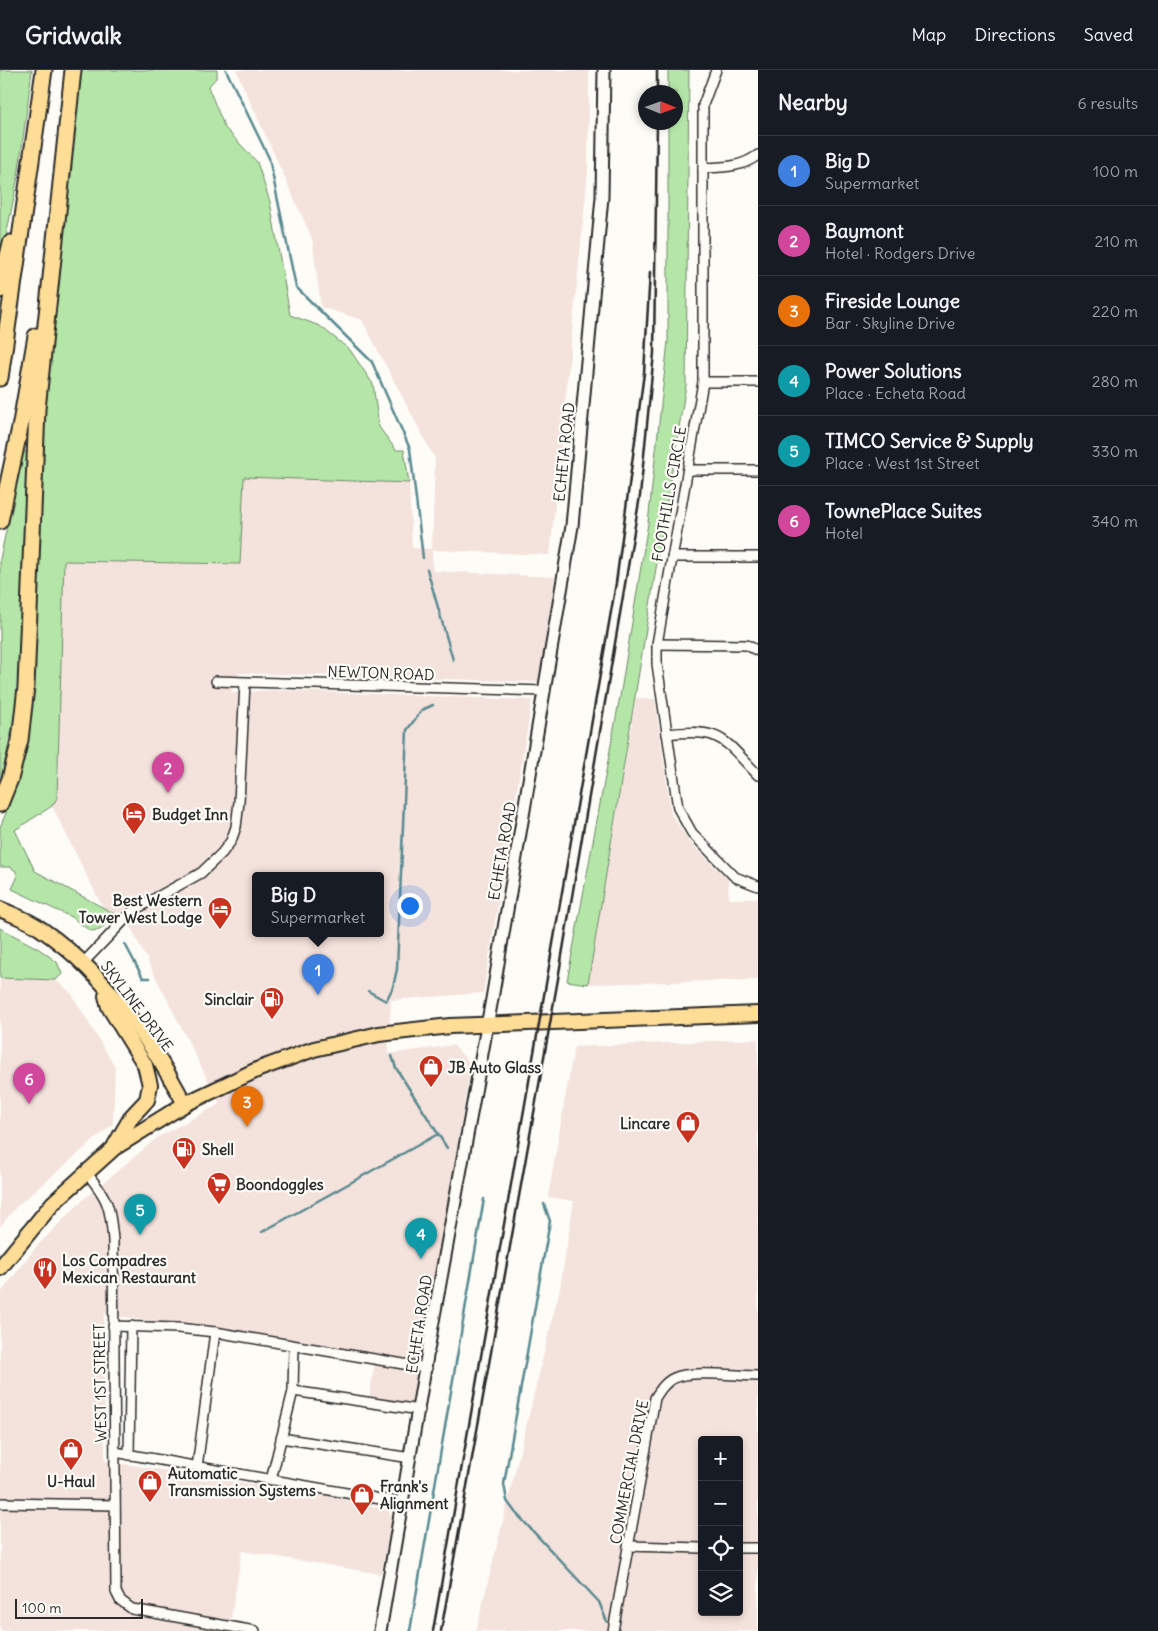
<!DOCTYPE html>
<meta charset="utf-8">
<style>
:root{--surface:#171b24;--page:#20242c;--text:#f1f3f6;--muted:#9ea1a6;--line:#363941;--accent:#c8321e}
body{margin:0;font-family:Delius,sans-serif;background:var(--page);color:var(--text)}
.controls{position:absolute;right:15px;bottom:15px;display:grid;overflow:hidden;border-radius:5px;box-shadow:0 2px 8px #0003}
.controls button{width:45px;height:45px;display:grid;place-items:center;padding:0;border:0;border-bottom:1px solid var(--line);background:var(--surface);color:var(--text);font:25px sans-serif}
.compass{position:absolute;left:638px;top:15px;width:45px;height:45px;border-radius:50%;background:var(--surface);box-shadow:0 2px 8px #0003;rotate:91deg}
.scale{position:absolute;left:15px;bottom:12px;width:128px;box-sizing:border-box;padding-left:5px;border:2px solid #2b2b2b;border-top:0;font-size:14px;line-height:18px;white-space:nowrap;color:#2b2b2b;-webkit-text-stroke:4px #fdfcf7;paint-order:stroke}
.you{position:absolute;left:409px;top:835px;width:18px;height:18px;margin:-12px;border:4px solid #fff;border-radius:50%;background:#1a73e8;box-shadow:0 0 0 8px #1a73e833}
.badge{display:grid;place-items:center;width:32px;height:32px;border-radius:50%;background:var(--accent);color:#fff;font-size:16px;font-weight:700}
.pin{position:absolute;translate:-50% -41px;filter:drop-shadow(0 1px 2px #0008)}
.pin::after{content:'';position:absolute;top:26px;width:18px;height:15px;background:inherit;clip-path:polygon(0 0,100% 0,50% 100%)}
.popup{position:absolute;left:252px;top:802px;width:132px;height:65px;box-sizing:border-box;display:grid;place-content:center;border-radius:5px;background:var(--surface);filter:drop-shadow(0 1px 4px #0005);font-size:16px;white-space:nowrap;color:var(--muted)}
.popup b{font-size:19px;color:var(--text)}
.popup::after{content:'';position:absolute;left:50%;top:100%;margin-left:-10px;border:10px solid transparent;border-top-color:var(--surface)}
.list{margin:0;padding:0;list-style:none}
h2{display:flex;justify-content:space-between;align-items:center;height:65px;margin:0;padding:0 20px;font-size:21px}
h2 small{font-size:16px;font-weight:400;color:var(--muted)}
.list li{display:grid;grid-template-columns:32px 1fr auto;gap:15px;align-items:center;box-sizing:border-box;height:70px;padding:0 20px;border-top:1px solid var(--line)}
.list b{display:block;font-size:19px;white-space:nowrap}
.list p{margin:0;font-size:16px;white-space:nowrap;color:var(--muted)}
.list em{font-size:16px;font-style:normal;color:var(--muted)}
.icon{flex:none;width:28px;height:28px;fill:none;stroke:currentColor;stroke-width:2;stroke-linecap:round;stroke-linejoin:round}
.map{position:relative;flex:none;width:758px;height:1561px;overflow:hidden}
header{display:flex;align-items:center;gap:30px;box-sizing:border-box;height:70px;padding:0 25px;background:var(--surface);border-bottom:1px solid var(--line)}
header strong{font-size:24px}
nav{display:flex;gap:28px;margin-inline-start:auto;font-size:18px}
main{display:flex}
aside{flex:1;background:var(--surface)}
.map>svg:first-child{display:block}
.built{fill:#f4e2dd;fill-rule:evenodd}
.green{fill:#b4e6a7;stroke:#708869}
.lines{fill:none;stroke-linecap:round;stroke-linejoin:round}
.stream{stroke:#5a8a90;stroke-width:2.5}
.street-casing{stroke:#2b2b2b;stroke-width:12}
.secondary-casing{stroke:#2b2b2b;stroke-width:15}
.primary-casing{stroke:#2b2b2b;stroke-width:18}
.highway-casing{stroke:#2b2b2b;stroke-width:19}
.street{stroke:#fdfcf7;stroke-width:9}
.secondary{stroke:#fdfcf7;stroke-width:11}
.primary{stroke:#fedd96;stroke-width:14}
.highway{stroke:#fedd96;stroke-width:15}
.rail{stroke:#2b2b2b;stroke-width:2.5}
.labels{text-anchor:middle;dominant-baseline:central;stroke-width:4.5;stroke-linejoin:round;paint-order:stroke}
.street-label{font-size:15px;fill:#2b2b2b;stroke:#fdfcf7}
.poi-label{font-size:15px;font-weight:bold;fill:#2b2b2b;stroke:#fdfcf7;text-anchor:start}
</style>
<header>
<strong>Gridwalk</strong>
<nav><a>Map</a><a>Directions</a><a>Saved</a></nav>
</header>
<main>
<div class="map">
<svg width="758" height="1561" viewBox="0 0 758 1561">
<rect width="100%" height="100%" fill="#fdfcf7"/>
<filter id="ink" filterUnits="userSpaceOnUse"><feTurbulence type="fractalNoise" baseFrequency=".02" numOctaves="2"/><feDisplacementMap in="SourceGraphic" scale="10" xChannelSelector="R" yChannelSelector="G"/><feConvolveMatrix kernelMatrix="1 2 1 2 8 2 1 2 1" color-interpolation-filters="sRGB"/></filter>
<g filter="url(#ink)">
<g class="built">
<path d="M236,0H589L588,102L550,485L432,480L433,501L555,507L538,612L239,603L231,623L271,620L532,630L483,923L391,930L388,984L453,975L471,994L413,1334L369,1329L376,1285L104,1244L105,1391L334,1427L388,1440L392,1447L381,1504L242,1481L229,1561H0V1224L36,1177L84,1129L158,1067L220,1034L128,852L103,838L52,736L57,728L64,491L240,494L244,407L409,413L412,478L432,479L435,389L362,250L321,237L312,168ZM256,806H380V864H256Z"/>
<polygon points="636,628 655,629 671,744 689,771 728,809 729,829 758,828 758,910 588,914"/>
<polygon points="0,908 56,910 71,923 115,997 113,1054 17,1136 0,1157"/>
<path d="M758,969V1561H476L560,1218L574,1131L548,1127L574,977ZM702,1370H739V1542H702Z"/>
</g>
<g class="green">
<polygon points="0,0 32,0 18,106 0,198"/>
<polygon points="80,0 217,0 217,7 208,17 225,58 257,92 270,132 290,245 320,256 350,280 373,314 379,357 396,380 404,380 409,413 244,407 240,494 64,491 57,728 52,736 15,760 35,801 115,844 100,860 90,861 73,848 12,819 17,808 16,801 10,797 0,797 0,757 6,743 23,670 40,342"/>
<polygon points="668,0 689,0 686,315 588,914 567,911 621,621 648,453 668,271 668,53 676,52 676,22 668,22"/>
<polygon points="23,382 27,382 17,637 0,713 0,489"/>
<polygon points="0,858 39,879 57,892 62,904 56,910 0,908"/>
</g>
<g class="lines">
<g class="stream">
<polyline points="226,0 269,88 296,217 372,292 410,379 423,488"/>
<polyline points="427,499 453,590"/>
<polyline points="125,874 143,908 150,908"/>
<polyline points="368,921 386,931 393,917 397,899 407,660 422,640 433,635"/>
<polyline points="392,986 396,998 447,1078"/>
<polyline points="544,1134 550,1151 504,1414 507,1431 515,1442 599,1532 607,1552"/>
<polyline points="262,1162 438,1064"/>
<polyline points="410,1561 484,1129"/>
</g>
<defs>
<g id="street">
<polyline points="716,0 703,35 703,312 657,574 657,594 678,738 692,763 735,807 758,816"/>
<path d="M703,98C724,97 740,98 758,85"/>
<polyline points="703,312 758,312"/>
<polyline points="688,400 758,400"/>
<polyline points="672,487 758,487"/>
<polyline points="657,574 747,575 758,581"/>
<polyline points="216,611 545,621"/>
<path d="M667,664C722,658 722,668 758,705"/>
<polyline points="83,893 134,840 201,803 222,783 231,771 236,757 239,732 245,613"/>
<path d="M86,1102C108,1129 110,1135 113,1170L116,1522L120,1530L132,1539L255,1561"/>
<polyline points="113,1256 178,1258 215,1262 427,1298"/>
<polyline points="293,1321 420,1340"/>
<polyline points="281,1368 411,1388"/>
<polyline points="115,1382 403,1433"/>
<polyline points="129,1385 131,1256"/>
<polyline points="197,1397 215,1262"/>
<polyline points="271,1410 293,1321 294,1277"/>
<polyline points="0,1433 115,1435"/>
<polyline points="628,1476 702,1478"/>
<polyline points="739,1478 758,1478"/>
<path d="M613,1561L655,1328C660,1320 665,1312 674,1308C691,1300 738,1306 758,1306"/>
</g>
<polyline id="secondary" points="380,1561 432,1257 492,929 572,456 602,127 604,0"/>
<g id="primary">
<path d="M0,839C13,845 29,850 41,859C103,901 150,969 185,1034"/>
<polyline points="106,926 109,937 145,995 150,1015 147,1030 132,1046 115,1075"/>
<polyline points="0,1198 53,1133 114,1078 185,1034 259,999 314,979 379,964 450,956 758,944"/>
</g>
<g id="highway">
<polyline points="0,220 11,173"/>
<polyline points="0,308 44,0"/>
<polyline points="0,451 21,353 36,266"/>
<polyline points="0,734 10,709 20,670 26,617 37,339 73,0"/>
</g>
</defs>
<use href="#street" class="street-casing"/>
<use href="#secondary" class="secondary-casing"/>
<use href="#primary" class="primary-casing"/>
<use href="#highway" class="highway-casing"/>
<use href="#street" class="street"/>
<use href="#secondary" class="secondary"/>
<use href="#primary" class="primary"/>
<use href="#highway" class="highway"/>
<g class="rail">
<polyline points="657,22 657,0"/>
<polyline points="433,1561 616,513 644,303 650,202"/>
<polyline points="441,1561 558,909 640,426 654,283 657,52"/>
</g>
</g>
</g>
<defs>
<symbol id="hotel-pin" viewBox="-11 -11 22 30"><path d="M0 17L-7.5 6A9.5 9.5 0 1 1 7.5 6Z" fill="#c8321e" stroke="#fdfcf7"/><path d="M-6-4.5h1.5V1H6V5H4.5V3h-9V5H-6ZM-4 0a1.8 1.8 0 1 1 3.6 0ZM.5 0V-2.5h3Q6-2.5 6 0Z" fill="#fff"/></symbol>
<symbol id="fuel-pin" viewBox="-11 -11 22 30"><path d="M0 17L-7.5 6A9.5 9.5 0 1 1 7.5 6Z" fill="#c8321e" stroke="#fdfcf7"/><path d="M-5.5-6h7V0h2V4h1.3V-2.5L3-4.5l.8-.8L6-3V5H2.5V1h-1V6h-7ZM-4.2-4.7v3.2H.2V-4.7Z" fill="#fff"/></symbol>
<symbol id="shop-pin" viewBox="-11 -11 22 30"><path d="M0 17L-7.5 6A9.5 9.5 0 1 1 7.5 6Z" fill="#c8321e" stroke="#fdfcf7"/><path d="M-5-2.5h2.3a2.7 3.5 0 0 1 5.4 0H5L5.5 6h-11ZM-1.5-2.5h3a1.5 2.3 0 0 0-3 0Z" fill="#fff"/></symbol>
<symbol id="supermarket-pin" viewBox="-11 -11 22 30"><path d="M0 17L-7.5 6A9.5 9.5 0 1 1 7.5 6Z" fill="#c8321e" stroke="#fdfcf7"/><path d="M-6-5.5h2.5l.6 2H6L4.5 2H-2.5L-4.4-4H-6ZM-1.5 3.2a1.3 1.3 0 1 0 .1 0ZM3 3.2a1.3 1.3 0 1 0 .1 0Z" fill="#fff"/></symbol>
<symbol id="restaurant-pin" viewBox="-11 -11 22 30"><path d="M0 17L-7.5 6A9.5 9.5 0 1 1 7.5 6Z" fill="#c8321e" stroke="#fdfcf7"/><path d="M-5-6h1v4h1v-4h1v4h1v-4h1v5L-1.5 .5V6h-2V.5L-5-1ZM5-6V6H3V1.5H1.5Q1.5-4 5-6Z" fill="#fff"/></symbol>
</defs>
<g fill-rule="evenodd">
<use href="#hotel-pin" x="120" y="730" width="28" height="38"/>
<use href="#hotel-pin" x="206" y="825" width="28" height="38"/>
<use href="#fuel-pin" x="258" y="915" width="28" height="38"/>
<use href="#shop-pin" x="417" y="983" width="28" height="38"/>
<use href="#shop-pin" x="674" y="1039" width="28" height="38"/>
<use href="#fuel-pin" x="170" y="1065" width="28" height="38"/>
<use href="#supermarket-pin" x="205" y="1100" width="28" height="38"/>
<use href="#restaurant-pin" x="31" y="1185" width="28" height="38"/>
<use href="#shop-pin" x="57" y="1366" width="28" height="38"/>
<use href="#shop-pin" x="136" y="1398" width="28" height="38"/>
<use href="#shop-pin" x="348" y="1411" width="28" height="38"/>
</g>
<g class="labels">
<g class="street-label">
<text transform="translate(564 382) rotate(-84)">ECHETA ROAD</text>
<text transform="translate(669 424) rotate(-80)">FOOTHILLS CIRCLE</text>
<text transform="translate(381 603) rotate(2)">NEWTON ROAD</text>
<text transform="translate(502 781) rotate(-80)">ECHETA ROAD</text>
<text transform="translate(137 936) rotate(53)">SKYLINE DRIVE</text>
<text transform="translate(419 1254) rotate(-81)">ECHETA ROAD</text>
<text transform="translate(100 1313) rotate(-91)">WEST 1ST STREET</text>
<text transform="translate(629 1402) rotate(-79)">COMMERCIAL DRIVE</text>
</g>
<g class="poi-label">
<text x="152" y="744">Budget Inn</text>
<text x="202" y="830" text-anchor="end">Best Western<tspan x="202" dy="17">Tower West Lodge</tspan></text>
<text x="254" y="929" text-anchor="end">Sinclair</text>
<text x="448" y="997">JB Auto Glass</text>
<text x="670" y="1053" text-anchor="end">Lincare</text>
<text x="202" y="1079">Shell</text>
<text x="236" y="1114">Boondoggles</text>
<text x="62" y="1190">Los Compadres<tspan x="62" dy="17">Mexican Restaurant</tspan></text>
<text x="168" y="1403">Automatic<tspan x="168" dy="17">Transmission Systems</tspan></text>
<text x="71" y="1411" text-anchor="middle">U-Haul</text>
<text x="380" y="1416">Frank's<tspan x="380" dy="17">Alignment</tspan></text>
</g>
</g>
</svg>
<div class="controls">
<button>+</button>
<button>−</button>
<button><svg class="icon" aria-label="locate" viewBox="0 0 24 24"><circle cx="12" cy="12" r="6"/><path d="M12 2v4M12 18v4M2 12h4M18 12h4"/></svg></button>
<button><svg class="icon" aria-label="layers" viewBox="0 0 24 24"><path d="M12 4l9 5-9 5-9-5zM3 14l9 5 9-5"/></svg></button>
</div>
<svg class="compass" viewBox="-18 -18 36 36"><path d="M0-13l5 13h-10z" fill="#e53935"/><path d="M0 13l5-13h-10z" fill="#9ea1a6"/></svg>
<div class="scale">100 m</div>
<div class="you"></div>
<div class="pin badge" style="left:318px;top:925px;background:#3f7fe0">1</div>
<div class="popup"><b>Big D</b>Supermarket</div>
<div class="pin badge" style="left:168px;top:723px;background:#d1479c">2</div>
<div class="pin badge" style="left:247px;top:1057px;background:#e8710a">3</div>
<div class="pin badge" style="left:421px;top:1189px;background:#0f9aa8">4</div>
<div class="pin badge" style="left:140px;top:1165px;background:#0f9aa8">5</div>
<div class="pin badge" style="left:29px;top:1034px;background:#d1479c">6</div>
</div>
<aside>
<h2>Nearby<small>6 results</small></h2>
<ul class="list">
<li><span class="badge" style="background:#3f7fe0">1</span><div><b>Big D</b><p>Supermarket</p></div><em>100 m</em></li>
<li><span class="badge" style="background:#d1479c">2</span><div><b>Baymont</b><p>Hotel · Rodgers Drive</p></div><em>210 m</em></li>
<li><span class="badge" style="background:#e8710a">3</span><div><b>Fireside Lounge</b><p>Bar · Skyline Drive</p></div><em>220 m</em></li>
<li><span class="badge" style="background:#0f9aa8">4</span><div><b>Power Solutions</b><p>Place · Echeta Road</p></div><em>280 m</em></li>
<li><span class="badge" style="background:#0f9aa8">5</span><div><b>TIMCO Service &amp; Supply</b><p>Place · West 1st Street</p></div><em>330 m</em></li>
<li><span class="badge" style="background:#d1479c">6</span><div><b>TownePlace Suites</b><p>Hotel</p></div><em>340 m</em></li>
</ul>
</aside>
</main>
